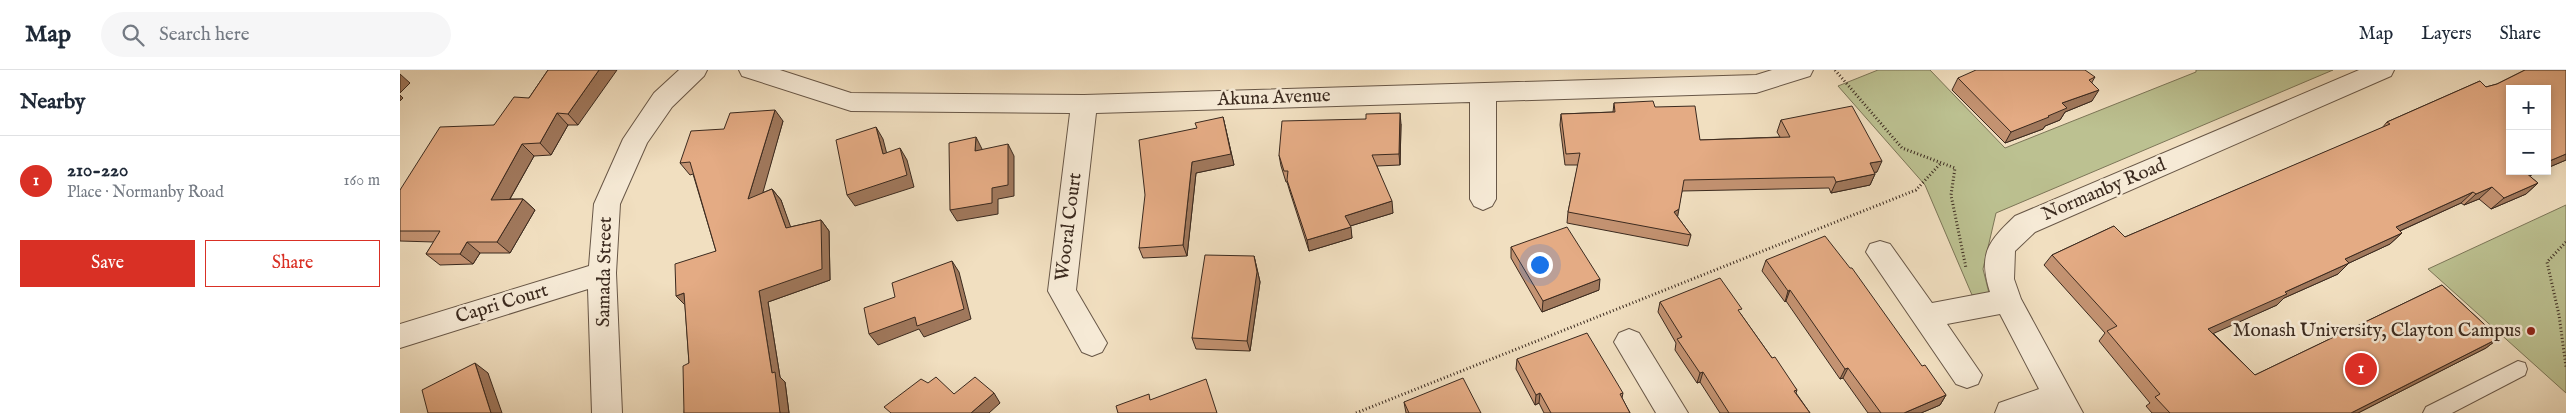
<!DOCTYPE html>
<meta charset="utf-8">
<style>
:root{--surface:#fff;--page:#f6f6f7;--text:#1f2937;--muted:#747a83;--line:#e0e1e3;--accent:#d93025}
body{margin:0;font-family:"IM FELL English",serif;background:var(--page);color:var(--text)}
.controls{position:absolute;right:15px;top:15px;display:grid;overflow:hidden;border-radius:0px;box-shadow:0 2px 8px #0003}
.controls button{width:45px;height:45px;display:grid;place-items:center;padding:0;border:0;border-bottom:1px solid var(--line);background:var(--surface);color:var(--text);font:25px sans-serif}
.you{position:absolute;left:1139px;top:194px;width:18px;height:18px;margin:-12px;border:4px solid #fff;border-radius:50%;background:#1a73e8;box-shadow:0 0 0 8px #1a73e833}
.badge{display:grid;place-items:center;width:32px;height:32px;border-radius:50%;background:var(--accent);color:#fff;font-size:16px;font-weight:700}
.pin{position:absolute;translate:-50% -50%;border:2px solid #fff;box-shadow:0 1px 5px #0006}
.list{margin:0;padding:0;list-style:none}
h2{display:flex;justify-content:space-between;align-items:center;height:65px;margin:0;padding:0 20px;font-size:21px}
h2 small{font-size:16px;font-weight:400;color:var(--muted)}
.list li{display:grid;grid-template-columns:32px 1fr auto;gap:15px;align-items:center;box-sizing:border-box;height:90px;padding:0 20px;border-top:1px solid var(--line)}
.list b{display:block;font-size:19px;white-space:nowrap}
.list p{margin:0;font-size:16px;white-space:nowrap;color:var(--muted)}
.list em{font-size:16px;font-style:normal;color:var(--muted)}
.actions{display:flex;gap:10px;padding:15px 20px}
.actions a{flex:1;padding:11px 0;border:1px solid var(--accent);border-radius:0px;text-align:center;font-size:18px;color:var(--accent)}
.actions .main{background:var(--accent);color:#fff}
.icon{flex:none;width:28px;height:28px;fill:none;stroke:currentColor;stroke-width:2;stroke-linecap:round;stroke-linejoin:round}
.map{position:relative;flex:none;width:2166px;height:343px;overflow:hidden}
header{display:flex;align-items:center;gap:30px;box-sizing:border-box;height:70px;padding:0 25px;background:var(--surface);border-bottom:1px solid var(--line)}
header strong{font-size:24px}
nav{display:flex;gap:28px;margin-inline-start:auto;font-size:18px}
.search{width:350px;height:45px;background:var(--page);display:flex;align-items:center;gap:12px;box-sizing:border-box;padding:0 18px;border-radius:28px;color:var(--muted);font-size:19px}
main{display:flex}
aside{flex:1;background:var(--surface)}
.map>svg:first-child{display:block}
.green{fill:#bcc191;stroke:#7c7658}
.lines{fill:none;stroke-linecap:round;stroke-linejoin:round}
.lane-casing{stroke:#685747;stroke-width:2}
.street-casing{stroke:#685747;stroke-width:2}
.path{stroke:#3b2a1f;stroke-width:3;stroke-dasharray:1 2.5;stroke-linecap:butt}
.lane{fill:#f6ead6;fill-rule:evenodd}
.street{fill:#f6ead6;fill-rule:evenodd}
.wall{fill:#c49372;stroke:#3b2a1f}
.shaded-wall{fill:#a0785c;stroke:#3b2a1f}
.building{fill:#e4ab84;stroke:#3b2a1f}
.poi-dot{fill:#8f2418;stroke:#f6ead6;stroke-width:2}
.labels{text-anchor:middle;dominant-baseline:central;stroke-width:5;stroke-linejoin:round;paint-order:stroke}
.street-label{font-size:19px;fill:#3b2a1f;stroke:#f6ead6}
.poi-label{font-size:19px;fill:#3b2a1f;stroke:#f6ead6;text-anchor:end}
</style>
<header>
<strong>Map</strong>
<div class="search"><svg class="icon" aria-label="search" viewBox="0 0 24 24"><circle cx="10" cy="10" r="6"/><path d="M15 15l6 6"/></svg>Search here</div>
<nav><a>Map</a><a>Layers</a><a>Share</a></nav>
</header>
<main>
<aside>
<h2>Nearby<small></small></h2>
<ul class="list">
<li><span class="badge">1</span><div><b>210-220</b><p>Place · Normanby Road</p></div><em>160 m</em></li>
</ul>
<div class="actions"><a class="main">Save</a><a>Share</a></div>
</aside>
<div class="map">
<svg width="2166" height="343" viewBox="0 0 2166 343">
<rect width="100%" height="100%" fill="#f1dfc0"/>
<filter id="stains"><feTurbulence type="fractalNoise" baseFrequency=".004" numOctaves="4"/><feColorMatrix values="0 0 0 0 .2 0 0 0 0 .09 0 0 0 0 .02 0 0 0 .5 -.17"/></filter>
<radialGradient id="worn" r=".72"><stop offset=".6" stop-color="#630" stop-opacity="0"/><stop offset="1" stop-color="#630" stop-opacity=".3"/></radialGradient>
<g class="green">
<polygon points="1478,0 1530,0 1605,78 1796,2 1796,0 1933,0 1596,143 1583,199 1589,223 1572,225 1525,115 1438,16"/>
<polygon points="2166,135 2166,323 2028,199"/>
</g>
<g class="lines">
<defs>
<polygon id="lane" points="2118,291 2125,293 2127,299 2125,305 2052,343 2023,343 2026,337"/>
<g id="street">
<polygon points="279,0 307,0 304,6 272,37 247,73 220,134 216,203 222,343 192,343 188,219 0,278 0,254 189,196 194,134 223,69 254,23"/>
<polygon points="339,0 380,0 451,23 684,25 1356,5 1372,0 1413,0 1410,6 1356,23 1096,31 1096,129 1092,136 1083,140 1074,136 1070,129 1070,32 696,43 676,220 707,273 702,282 692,286 682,282 648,221 670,43 451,41 342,6"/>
<path d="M1959,0H1994L1991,6L1635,162L1615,181L1614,209L1621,229L1683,343H1595L1599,333L1639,319L1600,244L1547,254L1582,305L1578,314L1567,318L1556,314L1466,182L1470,174L1480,171L1490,174L1532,233L1590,222C1578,183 1588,172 1615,146Z"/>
<polygon points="1229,259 1239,263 1288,343 1256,343 1214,272 1219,263"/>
</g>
</defs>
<use href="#lane" class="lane-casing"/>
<use href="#street" class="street-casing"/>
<g class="path">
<polyline points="1435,0 1502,78 1555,98 1551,125 1566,198"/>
<polyline points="2166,172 2147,192 2159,245 2166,297"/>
<polyline points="956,343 1516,120 1541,93"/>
</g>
<use href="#lane" class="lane"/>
<use href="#street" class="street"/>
</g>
<g class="wall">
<polygon points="148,0 178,55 168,55 151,85 134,86 110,129 123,129 135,140 110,183 80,183 73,194 40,195 26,184 34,172 0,171 0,120 94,55 129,28"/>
<polygon points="2125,0 2166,0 2166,90 2147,98 2147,19 2110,19 2110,101 2140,101 2129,106 2138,113 2126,124 2091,139 2079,129 2064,135 2061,133 2000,161 2002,163 1990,174 1949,193 1938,204 1884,228 1877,235 1813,263 1855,305 2042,215 2099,268 2086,278 1958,343 1752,343 1746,336 1750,333 1699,271 1705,263 1644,195 1652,185 1714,156 1725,167 1982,58 1987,52 2080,11 2086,17 2097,14"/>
<polygon points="1695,7 1692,12 1692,31 1665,42 1660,50 1645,56 1643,59 1605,73 1552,20 1558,8"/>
<polygon points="1214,33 1255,37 1300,70 1380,67 1377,62 1381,50 1477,102 1474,102 1475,104 1470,115 1431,123 1429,118 1282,121 1277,146 1291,165 1288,176 1167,153 1168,142 1178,95 1165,95 1160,55 1161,44 1213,42"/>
<polygon points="823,47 834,95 796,103 787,186 743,188 739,178 797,58"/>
<polygon points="966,49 1001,54 1000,95 977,96 993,143 950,156 952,168 909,181 890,122 887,112 886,112 881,96 879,85"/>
<polygon points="383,51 362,123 372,119 381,130 390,157 421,150 429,161 430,210 368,232 380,307 385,312 389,343 284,343 289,293 285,235 276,226 316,181 293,104 290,105 280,93"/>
<polygon points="1111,177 1199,220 1142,242 1111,188"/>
<polygon points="854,186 860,212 850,281 796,279 792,268"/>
<polygon points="1366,190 1522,296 1546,325 1540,335 1521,343 1468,343 1443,308 1440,309 1386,231 1385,232 1362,201"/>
<polygon points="1260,232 1340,243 1372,288 1397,320 1396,323 1410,343 1320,343 1300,312 1297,313 1275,280 1276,273 1258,242"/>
<polygon points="1117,289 1223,323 1222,328 1230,343 1144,343 1139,333 1135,335 1116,299"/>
<polygon points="1004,332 1081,343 1006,343"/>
</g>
<g class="shaded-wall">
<polygon points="199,0 217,0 178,55 168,44"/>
<polygon points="0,4 10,13 0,23"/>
<polygon points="1699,20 1692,31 1665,42 1660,50 1645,56 1643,59 1605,73 1611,62 1648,46 1662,33"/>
<polygon points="0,25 3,28 0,31"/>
<polygon points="375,40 383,51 358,140 348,129"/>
<polygon points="157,43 168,55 151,85 140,73"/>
<polygon points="1000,43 1001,54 1000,95 999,84"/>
<polygon points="823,47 834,95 796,103 787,186 783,175 792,92"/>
<polygon points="476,57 483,69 490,96 483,84"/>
<polygon points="576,67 582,79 581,93 575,81"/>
<polygon points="122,74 134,86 103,141 91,130"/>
<polygon points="608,74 614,86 614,126 598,129 598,144 557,151 550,140 592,118"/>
<polygon points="500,78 507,90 514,117 455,136 447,125"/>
<polygon points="2166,84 2166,90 2147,98 2147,92"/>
<polygon points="1482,91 1477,102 1465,104 1470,93"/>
<polygon points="2127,101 2140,101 2112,114 2125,102"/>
<polygon points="1475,104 1470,115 1431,123 1436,112"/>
<polygon points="2138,113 2126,124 2091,139 2104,128"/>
<polygon points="2092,117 2079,129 2064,135 2076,124"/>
<polygon points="372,119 381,130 395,169 386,158"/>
<polygon points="2073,122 2061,133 1984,168 1996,157"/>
<polygon points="123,129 135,140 110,183 97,172"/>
<polygon points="992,131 993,143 947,157 945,146"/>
<polygon points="1279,139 1277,150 1274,142"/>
<polygon points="421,150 429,161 430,210 368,232 380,307 385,312 389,343 380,343 372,303 359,221"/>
<polygon points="951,157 952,168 909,181 907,170"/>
<polygon points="2002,163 1990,174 1934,200 1945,189"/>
<polygon points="67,172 80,183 73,194 60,184"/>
<polygon points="854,186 860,212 850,281 847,271"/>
<polygon points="552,191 559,202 571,249 524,267 519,259 478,275 469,264"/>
<polygon points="1949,193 1938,204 1884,228 1877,235 1799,270 1808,259 1885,222"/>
<polygon points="1200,209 1199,220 1142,242 1143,231"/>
<polygon points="1390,220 1386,231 1385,232 1388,221"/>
<polygon points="284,223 286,236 276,226"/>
<polygon points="2099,268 2086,278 1958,343 1951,343"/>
<polygon points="75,293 88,303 102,343 91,343"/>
<polygon points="1448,298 1443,308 1440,309 1445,299"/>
<polygon points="1303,302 1300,312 1297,313 1300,303"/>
<polygon points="594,323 600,333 589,343 571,343"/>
<polygon points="1140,323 1139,333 1135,335 1136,325"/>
<polygon points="1546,325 1540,335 1521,343 1504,343"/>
</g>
<g class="building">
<polygon points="148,0 199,0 168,44 157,43 140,73 122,74 91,130 123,129 97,172 67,172 60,184 26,184 40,161 0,161 0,120 40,57 94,55 114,27 129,28"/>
<polygon points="1576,0 1685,0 1695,7 1689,10 1699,20 1662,33 1667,38 1648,46 1649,47 1611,62 1558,8"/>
<polygon points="2125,0 2166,0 2166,84 2147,92 2147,19 2110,19 2110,101 2127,101 2125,102 2138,113 2104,128 2092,117 2076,124 2073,122 1996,157 2002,163 1945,189 1949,193 1885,222 1887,224 1808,259 1855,305 2042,215 2099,268 1951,343 1770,343 1755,327 1760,324 1707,261 1717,256 1652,185 1714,156 1725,167 1990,54 1987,52 2080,11 2086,17 2097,14"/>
<polygon points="1253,31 1255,37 1295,36 1300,70 1390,67 1381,50 1452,36 1482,91 1470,93 1475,104 1436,112 1434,107 1284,110 1279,139 1274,142 1291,165 1168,142 1180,83 1166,84 1161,44 1215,42 1214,33"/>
<polygon points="375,40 348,129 372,119 386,158 421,150 422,199 359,221 372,303 375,302 380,343 284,343 283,296 289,293 284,223 276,226 275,194 316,181 290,92 280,93 291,61 324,59 330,43"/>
<polygon points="1000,43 999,84 972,85 992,131 945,146 951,157 907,170 887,110 888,101 884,101 879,85 882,51 966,49 966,44"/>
<polygon points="823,47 831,84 792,92 783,175 739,178 745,125 739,70 797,58 795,53"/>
<polygon points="476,57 483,84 500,78 507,105 447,125 436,70"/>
<polygon points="576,67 575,81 608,74 608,115 592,118 592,133 550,140 549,73"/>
<polygon points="1167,157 1200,209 1143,231 1111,177"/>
<polygon points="1425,166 1450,198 1452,198 1522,296 1525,295 1546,325 1504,343 1481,343 1448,298 1445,299 1390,220 1388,221 1366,190"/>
<polygon points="805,185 854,186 857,202 847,271 792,268"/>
<polygon points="552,191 564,239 517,256 515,247 469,264 464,238 495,227 492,213"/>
<polygon points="1320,208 1342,239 1338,240 1372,288 1375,287 1397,320 1394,321 1410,343 1329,343 1303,302 1300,303 1277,269 1282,267 1260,232"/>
<polygon points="1187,263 1223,323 1220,324 1230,343 1151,343 1140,323 1136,325 1117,289"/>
<polygon points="75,293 91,343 28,343 22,320"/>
<polygon points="536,307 554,324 575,307 594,323 571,343 491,343 484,337 521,309 528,313"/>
<polygon points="1063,308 1081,343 1009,343 1004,332"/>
<polygon points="806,309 817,343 718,343 716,336 749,324 750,330"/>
</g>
<circle class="poi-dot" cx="2131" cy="261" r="5"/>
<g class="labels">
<g class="street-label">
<text transform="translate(874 28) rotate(-2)">Akuna Avenue</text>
<text transform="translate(1704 120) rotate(-23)">Normanby Road</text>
<text transform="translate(669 157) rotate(-83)">Wooral Court</text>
<text transform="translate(205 202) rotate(-89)">Samada Street</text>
<text transform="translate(102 234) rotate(-17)">Capri Court</text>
</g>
<g class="poi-label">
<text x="2121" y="261">Monash University, Clayton Campus</text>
</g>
</g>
<rect width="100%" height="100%" filter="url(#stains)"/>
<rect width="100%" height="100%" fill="url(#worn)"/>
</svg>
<div class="controls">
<button>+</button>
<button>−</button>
</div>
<div class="you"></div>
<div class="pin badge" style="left:1961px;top:299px">1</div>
</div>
</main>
